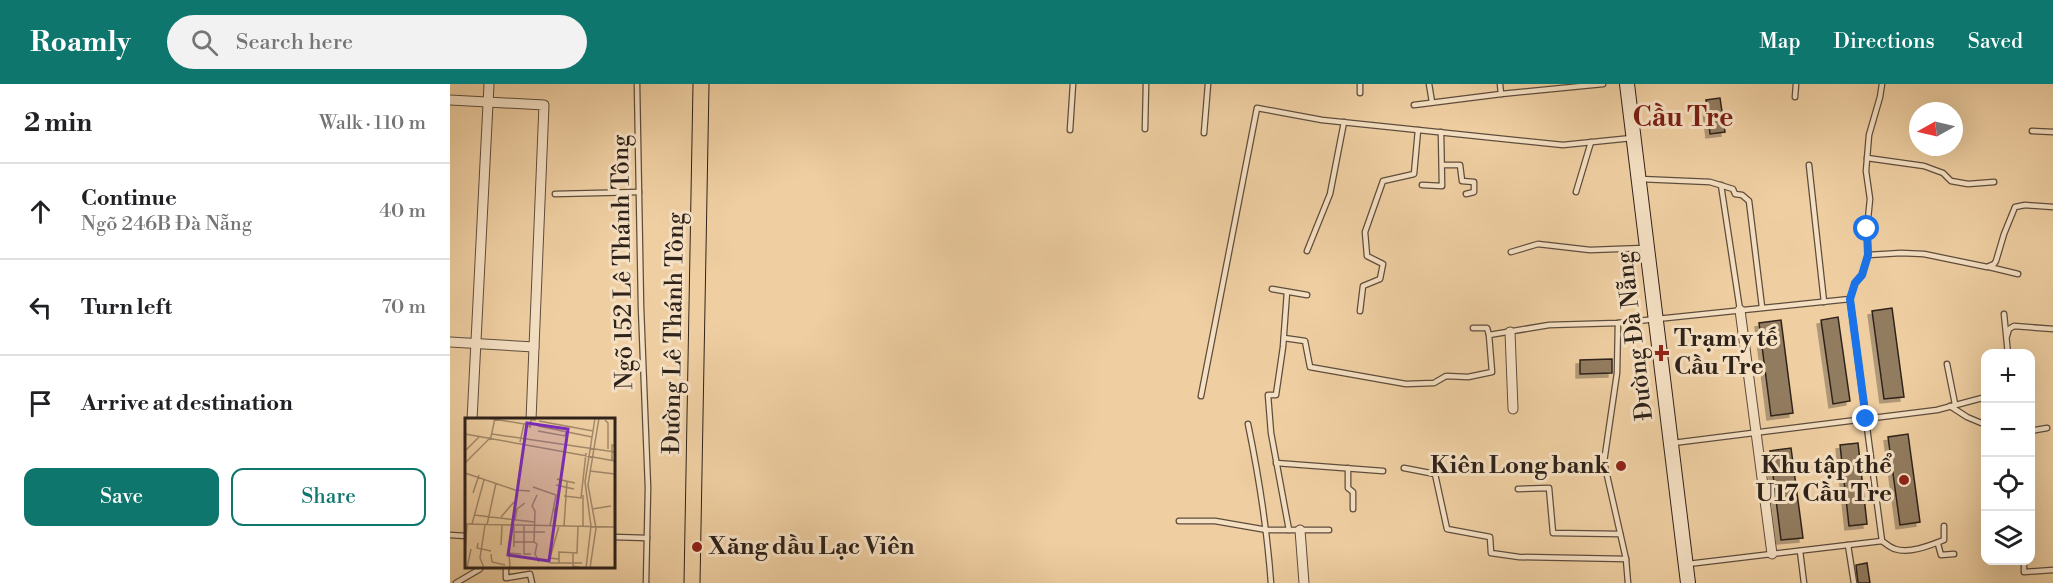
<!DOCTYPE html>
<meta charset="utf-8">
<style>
:root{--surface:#fff;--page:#f2f2f2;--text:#202124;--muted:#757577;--line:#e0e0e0;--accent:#0f766e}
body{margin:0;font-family:"Libre Bodoni",serif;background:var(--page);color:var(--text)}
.controls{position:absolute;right:18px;bottom:18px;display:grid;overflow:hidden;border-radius:12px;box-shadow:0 6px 24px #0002}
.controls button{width:54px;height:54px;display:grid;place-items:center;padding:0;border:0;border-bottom:2px solid var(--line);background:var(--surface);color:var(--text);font:30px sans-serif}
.compass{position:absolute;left:1459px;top:18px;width:54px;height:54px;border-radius:50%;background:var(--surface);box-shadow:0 6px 24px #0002;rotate:262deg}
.stop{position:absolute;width:18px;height:18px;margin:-14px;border:4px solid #1a73e8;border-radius:50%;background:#fff}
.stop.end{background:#1a73e8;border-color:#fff;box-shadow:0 2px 6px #0008}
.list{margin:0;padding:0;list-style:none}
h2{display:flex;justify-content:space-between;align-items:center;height:78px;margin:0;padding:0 24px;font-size:26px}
h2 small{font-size:20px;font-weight:400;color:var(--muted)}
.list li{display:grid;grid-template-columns:39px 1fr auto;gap:18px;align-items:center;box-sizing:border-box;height:96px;padding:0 24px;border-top:2px solid var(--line)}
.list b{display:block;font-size:22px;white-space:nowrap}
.list p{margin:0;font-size:20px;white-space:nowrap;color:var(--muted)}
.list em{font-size:20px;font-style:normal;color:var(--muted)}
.actions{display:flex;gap:12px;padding:18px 24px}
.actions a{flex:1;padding:14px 0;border:2px solid var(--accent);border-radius:12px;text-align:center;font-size:21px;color:var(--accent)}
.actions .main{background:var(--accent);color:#fff}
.icon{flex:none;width:33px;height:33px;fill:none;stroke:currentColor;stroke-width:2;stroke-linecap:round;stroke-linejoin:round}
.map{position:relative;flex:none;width:1603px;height:499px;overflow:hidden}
header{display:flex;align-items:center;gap:36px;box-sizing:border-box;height:84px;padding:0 30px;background:var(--accent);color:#fff}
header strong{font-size:28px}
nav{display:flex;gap:33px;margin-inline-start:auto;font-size:21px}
.search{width:420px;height:54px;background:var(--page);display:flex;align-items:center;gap:15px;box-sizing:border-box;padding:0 21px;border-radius:33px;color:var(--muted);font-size:22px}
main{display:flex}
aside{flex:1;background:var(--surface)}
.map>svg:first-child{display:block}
.building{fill:#927c61;stroke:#2e221a;stroke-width:1.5;filter:url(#shadow)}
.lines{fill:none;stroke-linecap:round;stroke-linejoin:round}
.lane-casing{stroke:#5e4d3c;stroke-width:7}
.street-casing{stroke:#5e4d3c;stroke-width:11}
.secondary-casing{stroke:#2e221a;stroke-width:16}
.primary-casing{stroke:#2e221a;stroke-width:17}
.lane{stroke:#f5e0c3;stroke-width:4.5}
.street{stroke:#f5e0c3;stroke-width:9}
.secondary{stroke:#f5e0c3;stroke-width:14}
.primary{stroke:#efcfa2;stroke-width:15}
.route{stroke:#1a73e8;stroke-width:8}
.poi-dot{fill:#8f2418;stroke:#f5e0c3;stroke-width:2}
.labels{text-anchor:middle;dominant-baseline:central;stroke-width:6;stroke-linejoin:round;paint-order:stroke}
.street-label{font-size:24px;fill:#2e221a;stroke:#f5e0c3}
.poi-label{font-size:24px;font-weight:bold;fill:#2e221a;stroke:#f5e0c3;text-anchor:start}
.quarter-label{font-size:27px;font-weight:bold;fill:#7a1f14;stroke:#f5e0c3}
.inset-road{fill:none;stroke:#a28a6c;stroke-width:1.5}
.view{fill:#7b2cbf;fill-opacity:0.15;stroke:#7b2cbf;stroke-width:3}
.inset-edge{fill:none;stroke:#2e221a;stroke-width:3}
</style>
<header>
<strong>Roamly</strong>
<div class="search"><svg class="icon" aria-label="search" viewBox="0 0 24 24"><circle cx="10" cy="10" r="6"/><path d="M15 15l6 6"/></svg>Search here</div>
<nav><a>Map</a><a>Directions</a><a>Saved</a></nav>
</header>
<main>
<aside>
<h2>2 min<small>Walk · 110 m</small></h2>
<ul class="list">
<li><svg class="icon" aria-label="ahead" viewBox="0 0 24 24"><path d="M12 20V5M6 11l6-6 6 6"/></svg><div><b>Continue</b><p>Ngõ 246B Đà Nẵng</p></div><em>40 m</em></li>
<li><svg class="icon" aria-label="left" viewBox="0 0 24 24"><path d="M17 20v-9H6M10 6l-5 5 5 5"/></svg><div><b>Turn left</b></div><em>70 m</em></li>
<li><svg class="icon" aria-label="arrive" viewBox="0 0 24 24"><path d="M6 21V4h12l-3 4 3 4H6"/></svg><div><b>Arrive at destination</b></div></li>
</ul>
<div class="actions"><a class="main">Save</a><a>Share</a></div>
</aside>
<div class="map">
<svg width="1603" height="499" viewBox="0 0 1603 499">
<defs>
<filter id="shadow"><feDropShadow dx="-4" dy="4" stdDeviation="0" flood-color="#0004"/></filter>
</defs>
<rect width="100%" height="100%" fill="#efcfa2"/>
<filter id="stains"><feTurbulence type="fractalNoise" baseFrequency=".00333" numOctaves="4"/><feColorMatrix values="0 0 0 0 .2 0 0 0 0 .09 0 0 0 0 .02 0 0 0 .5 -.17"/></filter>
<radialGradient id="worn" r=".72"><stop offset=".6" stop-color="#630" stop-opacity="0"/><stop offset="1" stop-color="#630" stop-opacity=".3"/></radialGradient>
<g class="building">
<polygon points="1270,14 1275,48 1260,50 1256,16"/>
<polygon points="1442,224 1454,313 1434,315 1422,227"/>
<polygon points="1388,233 1400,317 1383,320 1371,236"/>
<polygon points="1331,236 1343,329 1321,332 1309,239"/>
<polygon points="1162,275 1162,289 1130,290 1130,276"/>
<polygon points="1458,350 1470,438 1450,441 1438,353"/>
<polygon points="1408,359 1417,440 1399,442 1390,361"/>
<polygon points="1341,364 1353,454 1331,456 1320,367"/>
<polygon points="1417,479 1420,499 1408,499 1406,481"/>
</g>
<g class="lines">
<defs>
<g id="lane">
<polyline points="187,0 191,223 198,404 196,499"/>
<polyline points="979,0 982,18"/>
<polyline points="1050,0 1051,10"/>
<polyline points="910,9 910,0"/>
<polyline points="1345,13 1346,0"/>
<polyline points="964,21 1051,10 1153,0"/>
<polyline points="695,45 696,0"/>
<polyline points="620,46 623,0"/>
<polyline points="1582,47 1603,48"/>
<polyline points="754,49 758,0"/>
<polyline points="1417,74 1474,82 1493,89 1501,97 1518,100 1544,98"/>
<polyline points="992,81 1010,81 1012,97 1024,98 1024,108 1016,110"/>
<polyline points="1359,81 1374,218"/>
<polyline points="1190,95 1260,98 1283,105 1285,110 1292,111 1299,117 1312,223"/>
<polyline points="972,101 992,102 991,48"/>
<polyline points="1271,101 1290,226"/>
<polyline points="1126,108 1141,58"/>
<polyline points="105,110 189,108"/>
<polyline points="857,167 880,110 894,38"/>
<polyline points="1061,168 1088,160 1140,166 1194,164"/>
<polyline points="1418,171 1417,145 1420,115 1416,87 1419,51 1430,13 1432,0"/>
<polyline points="1539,183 1568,190"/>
<polyline points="822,205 857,211"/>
<polyline points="837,208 833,263 826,311 818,311 821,349 839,446"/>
<polyline points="910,227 913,202 930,195 933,180 917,172 915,148 933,97 964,90 968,46"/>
<polyline points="1554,230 1558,270"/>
<polyline points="1168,239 1167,289 1154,378 1176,475 1178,499"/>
<polyline points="1023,244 1037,244 1039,251"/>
<polyline points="1557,252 1559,245 1564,242 1603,245"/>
<polyline points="834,254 855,257 860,283 956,300 984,299 996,292 1018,293 1042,288 1039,251 1099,241 1168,239 1400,215"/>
<polyline points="1497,280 1505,320"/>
<polyline points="751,312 807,24 872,36 1113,61 1182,54"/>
<polyline points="1500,322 1517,333 1536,341"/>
<path d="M798,340C809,393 817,445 821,499"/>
<polyline points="1580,347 1597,344"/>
<polyline points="1223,359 1487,326 1536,313"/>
<polyline points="826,379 933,387"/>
<polyline points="898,384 898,404 903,408 903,425"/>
<polyline points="954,384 985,390 997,445 1040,453 1041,469 1069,473 1176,475"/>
<polyline points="1068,405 1099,404 1103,449 1170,450"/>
<polyline points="729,437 765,437 817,446 879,446"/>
<polyline points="0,451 16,452"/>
<polyline points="164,453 197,454"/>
<polyline points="1432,457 1400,215 1405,199 1412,191 1418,171 1451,169 1474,170 1537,183 1544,180 1546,177 1554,150 1565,123 1575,121 1603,123"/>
<polyline points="1488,460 1491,471 1504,470"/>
<polyline points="1398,461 1404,499"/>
<polyline points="1350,467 1354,499"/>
<polyline points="1574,476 1574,488 1603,486"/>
<path d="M1238,480L1432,457C1436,460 1441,464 1445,465C1460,470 1481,461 1494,456V442"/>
<polyline points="56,482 56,494 80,490 82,499"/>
<polyline points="6,499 30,485 31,482"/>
</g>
<g id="street">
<polyline points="0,16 94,21 81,336"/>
<polyline points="1290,226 1322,470"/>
<polyline points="1060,248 1063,325"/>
<polyline points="0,258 84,263"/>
<polyline points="22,336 39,0"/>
<polyline points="850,446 854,499"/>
</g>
<polyline id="secondary" points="1177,0 1238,499"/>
<polyline id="primary" points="242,499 251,0"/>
</defs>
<use href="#lane" class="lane-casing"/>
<use href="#street" class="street-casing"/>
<use href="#secondary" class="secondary-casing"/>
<use href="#primary" class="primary-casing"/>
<use href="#lane" class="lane"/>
<use href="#street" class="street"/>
<use href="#secondary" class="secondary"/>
<use href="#primary" class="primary"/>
</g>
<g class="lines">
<polyline class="route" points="1416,335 1400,215 1405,199 1412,191 1418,171 1417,145"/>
</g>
<g class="poi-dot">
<path d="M1208 260h6v6h6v6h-6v6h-6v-6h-6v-6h6z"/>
<circle cx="1171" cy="382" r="6"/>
<circle cx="1454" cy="396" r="6"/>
<circle cx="247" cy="463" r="6"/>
</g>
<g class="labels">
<g class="street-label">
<text transform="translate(173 178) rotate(-91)">Ngõ 152 Lê Thánh Tông</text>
<text transform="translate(224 249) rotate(-89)">Đường Lê Thánh Tông</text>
<text transform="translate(1185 252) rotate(-97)">Đường Đà Nẵng</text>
</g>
<g class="poi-label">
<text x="1224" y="255">Trạm y tế<tspan x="1224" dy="28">Cầu Tre</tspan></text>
<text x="1159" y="382" text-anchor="end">Kiên Long bank</text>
<text x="1442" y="382" text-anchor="end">Khu tập thể<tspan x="1442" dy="28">U17 Cầu Tre</tspan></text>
<text x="259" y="463">Xăng dầu Lạc Viên</text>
</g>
<g class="quarter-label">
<text x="1233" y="34">Cầu Tre</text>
</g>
</g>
<g transform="translate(15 334)">
<rect width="150" height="150" fill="#efcfa2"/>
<path class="inset-road" d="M23,0L59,6L55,24M140,2L143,5V31M74,3L128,13M59,5L65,9L66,2H71M73,8L127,19M73,13L100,18L101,14M0,16L150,43M27,16L150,34M0,33L14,19M147,42V27L150,28M0,45L26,19L30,0M125,53L150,56M0,55L50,72L65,73M92,61L110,65M91,67L109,71M68,69L91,77L85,108M8,75L14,57M72,77L67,88L70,93L69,124L72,126L70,136L74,144M99,78L116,80L121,35M127,91L146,88M9,97L69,104M36,99L49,84M50,102L52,91L60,85M0,106L150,109M7,106L19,62M22,107L31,65M49,107V129M59,107V136H66M89,108L90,90M99,108L102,63M118,108V77M49,114H80M48,124H69M13,125L12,130L26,133M36,127L37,107M0,135L2,107M108,135V148L117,150M26,136L27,144L40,147M94,141L85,140L94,108M85,145H117M94,145V134L112,135L113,108M2,150L6,131M19,150L15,140L20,107M45,150L44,135L56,136M121,150L126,108L120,64L130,0M125,150L131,110L123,67L134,0"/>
<path class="view" d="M62,5L103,11L84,143L43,137Z"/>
<rect width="150" height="150" class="inset-edge"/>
</g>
<rect width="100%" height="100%" filter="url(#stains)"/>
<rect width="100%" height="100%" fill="url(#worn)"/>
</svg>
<div class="controls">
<button>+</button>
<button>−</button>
<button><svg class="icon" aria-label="locate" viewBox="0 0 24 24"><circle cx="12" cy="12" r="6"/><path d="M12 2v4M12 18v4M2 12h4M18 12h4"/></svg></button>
<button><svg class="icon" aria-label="layers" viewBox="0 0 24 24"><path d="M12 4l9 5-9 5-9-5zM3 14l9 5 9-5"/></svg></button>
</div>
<svg class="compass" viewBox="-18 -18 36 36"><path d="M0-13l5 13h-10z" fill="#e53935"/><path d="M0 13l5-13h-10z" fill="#757577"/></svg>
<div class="stop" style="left:1417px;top:145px"></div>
<div class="stop end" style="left:1416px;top:335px"></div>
</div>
</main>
